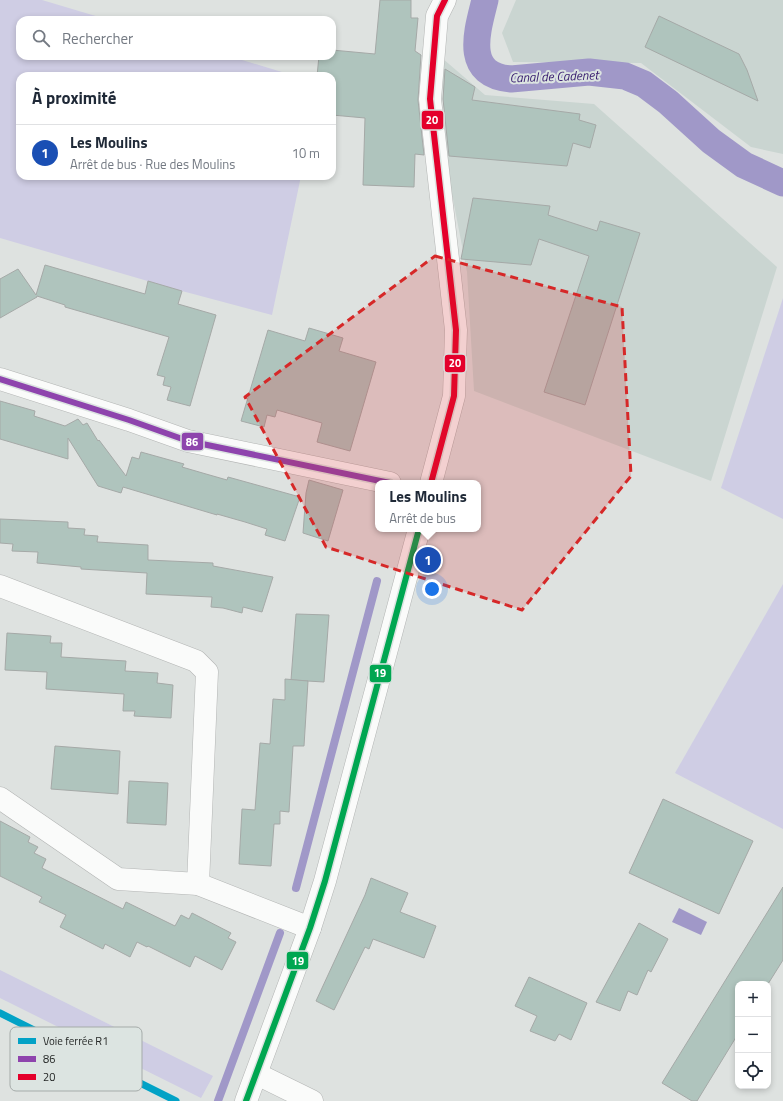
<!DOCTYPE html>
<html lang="fr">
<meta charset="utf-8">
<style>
:root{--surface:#fff;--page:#f2f2f3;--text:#1f2937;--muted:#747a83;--line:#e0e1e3;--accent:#656867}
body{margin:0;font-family:"Titillium Web",sans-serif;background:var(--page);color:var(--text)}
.controls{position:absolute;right:12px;bottom:12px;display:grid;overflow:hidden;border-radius:8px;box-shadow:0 2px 6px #0003}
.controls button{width:36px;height:36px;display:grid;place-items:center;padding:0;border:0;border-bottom:1px solid var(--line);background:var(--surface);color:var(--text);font:20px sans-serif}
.you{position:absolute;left:432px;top:589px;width:14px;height:14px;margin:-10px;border:3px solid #fff;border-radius:50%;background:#1a73e8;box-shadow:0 0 0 6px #1a73e833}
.badge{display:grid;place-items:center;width:26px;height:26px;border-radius:50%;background:var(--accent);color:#fff;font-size:13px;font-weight:700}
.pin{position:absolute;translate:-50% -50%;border:2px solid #fff;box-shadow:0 1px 4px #0006}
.popup{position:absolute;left:375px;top:480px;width:106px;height:52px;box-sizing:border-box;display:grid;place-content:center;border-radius:8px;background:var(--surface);filter:drop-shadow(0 1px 3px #0005);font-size:13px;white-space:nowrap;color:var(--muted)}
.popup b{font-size:15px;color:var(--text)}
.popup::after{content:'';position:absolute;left:50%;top:100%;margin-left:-8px;border:8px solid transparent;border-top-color:var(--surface)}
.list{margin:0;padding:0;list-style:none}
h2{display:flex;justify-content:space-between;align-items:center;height:52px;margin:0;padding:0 16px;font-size:17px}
h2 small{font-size:13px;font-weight:400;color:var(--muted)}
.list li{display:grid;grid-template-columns:26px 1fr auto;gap:12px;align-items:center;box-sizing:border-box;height:56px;padding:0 16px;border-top:1px solid var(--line)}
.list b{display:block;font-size:15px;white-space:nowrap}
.list p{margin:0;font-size:13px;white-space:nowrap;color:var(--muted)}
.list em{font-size:13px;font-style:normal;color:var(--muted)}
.icon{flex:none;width:22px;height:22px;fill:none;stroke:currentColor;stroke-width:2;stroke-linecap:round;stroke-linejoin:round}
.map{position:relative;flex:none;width:783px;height:1101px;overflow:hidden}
.search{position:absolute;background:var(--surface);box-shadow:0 2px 6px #0003;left:16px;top:16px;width:320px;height:44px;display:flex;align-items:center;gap:10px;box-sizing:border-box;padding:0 14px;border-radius:12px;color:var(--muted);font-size:15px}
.panel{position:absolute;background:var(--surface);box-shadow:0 2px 6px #0003;left:16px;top:72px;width:320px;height:108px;border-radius:12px}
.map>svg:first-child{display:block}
.built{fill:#cad5d1}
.green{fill:#cfcde4}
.water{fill:#a098c8}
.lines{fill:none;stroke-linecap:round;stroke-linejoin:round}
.stream{stroke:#a098c8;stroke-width:8}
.canal{stroke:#a098c8;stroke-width:27}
.building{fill:#afc4bd;stroke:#a5a9a7}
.street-casing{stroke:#b3b5b4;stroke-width:23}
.street{stroke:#fafbfa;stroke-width:22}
.bus-1-casing{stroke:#dce4e1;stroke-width:9}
.bus-2-casing{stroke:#dce4e1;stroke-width:9}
.bus-3-casing{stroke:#dce4e1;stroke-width:9}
.bus-1{stroke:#8e44ad;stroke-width:6}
.bus-2{stroke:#e4002b;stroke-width:6}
.bus-3{stroke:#00a651;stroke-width:6}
.rail-1-casing{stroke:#dce4e1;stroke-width:10}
.rail-1{stroke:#02a2c6;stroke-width:7}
.marked{fill:#d62828;fill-opacity:0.2;stroke:#d62828;stroke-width:3;stroke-dasharray:8 5;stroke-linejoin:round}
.labels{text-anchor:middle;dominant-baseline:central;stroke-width:4;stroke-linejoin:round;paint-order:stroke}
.water-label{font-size:13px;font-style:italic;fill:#371b6f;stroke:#dce4e1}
.key{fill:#dce4e1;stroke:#a5aba9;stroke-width:1}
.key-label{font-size:11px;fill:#242726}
.line-badge{stroke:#dce4e1;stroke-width:1.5}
.badge-label{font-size:11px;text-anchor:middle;font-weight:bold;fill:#fff}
</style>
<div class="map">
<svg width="783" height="1101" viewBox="0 0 783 1101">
<rect width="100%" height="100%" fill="#dee2e0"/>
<g class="built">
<polygon points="516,0 783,0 783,154 751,147 641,63 513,62 502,33"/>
<polygon points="442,58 485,95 594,104 777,267 711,481 474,391 467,272 447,168"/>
</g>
<g class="green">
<polygon points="0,0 42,0 109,20 20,20 20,56 229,56 295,76 20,76 20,176 301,176 272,315 182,291 0,238"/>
<polygon points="783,298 783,519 721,488"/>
<polygon points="783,584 783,829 675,773"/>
<polygon points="0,970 213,1076 201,1098 0,998"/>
</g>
<polygon class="water" points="679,908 707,922 701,935 672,922"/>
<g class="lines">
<g class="stream">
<polyline points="296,888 377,581"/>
<polyline points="218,1101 280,933"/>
</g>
<path class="canal" d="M485,0C477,32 463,75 511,79L589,72L625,76L644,84L668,102L711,141L744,165L783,183"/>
</g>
<g class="building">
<polygon points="380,0 411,0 411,18 418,18 415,51 421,55 418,100 424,155 415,154 414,187 363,185 365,118 332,115 332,76 317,76 319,56 332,56 332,50 375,54"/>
<polygon points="659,16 739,54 747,70 758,101 645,47"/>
<polygon points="445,69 475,87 472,100 580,114 579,120 596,125 590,148 573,143 567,166 449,156 443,99"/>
<polygon points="473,198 550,206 548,215 597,231 600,221 640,233 585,405 544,392 589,256 539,239 531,265 461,259"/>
<polygon points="45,265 145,294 148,281 182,291 178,304 216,315 190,406 167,400 171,387 163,385 165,377 157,375 169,337 65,307 65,305 37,296 37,297 0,318 0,279 18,269 36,295"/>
<polygon points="309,328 343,338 339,351 376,362 350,451 317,442 322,423 277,410 275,417 267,415 264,427 241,421 268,330 305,341"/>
<polygon points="0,401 35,411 34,416 65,426 78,419 83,425 87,423 98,441 99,440 126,476 132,457 139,459 141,452 184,464 182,467 206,474 227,480 228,477 300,497 285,541 265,535 267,529 245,522 217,514 217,515 123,487 121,493 98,486 68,438 68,459 0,439"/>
<polygon points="309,480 343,490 328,541 303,533 306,493"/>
<polygon points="0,519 68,522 68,528 85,529 84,535 98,536 97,542 148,545 148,560 213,563 213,566 273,577 262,612 243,607 242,613 223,608 211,607 212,597 146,594 147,573 81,569 81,567 37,563 38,552 12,551 13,544 0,543"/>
<polygon points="296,614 329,615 324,682 291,680"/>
<polygon points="7,633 51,636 50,643 62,643 61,657 126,661 125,671 158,673 157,683 173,685 171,718 134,716 135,711 123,711 124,694 46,689 47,672 5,670"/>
<polygon points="285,679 308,681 304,746 293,746 289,812 280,811 280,824 274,824 271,866 239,864 242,809 255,810 260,743 270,744 273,699 285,700"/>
<polygon points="55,746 120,751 118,794 51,789"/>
<polygon points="129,781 168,783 166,825 127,823"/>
<polygon points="663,799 753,841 719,914 629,873"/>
<polygon points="0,821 30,837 28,842 38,847 34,853 46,859 42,868 123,909 126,902 175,926 181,915 189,919 192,913 231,933 228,938 236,942 222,970 195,956 190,967 148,946 147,947 137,942 130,957 105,944 103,949 60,927 66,915 39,902 42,897 0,876"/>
<polygon points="371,878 408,893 400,912 436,926 424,958 373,939 369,949 365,947 334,1010 316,1001 365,895"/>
<polygon points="783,887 783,960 768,984 738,984 738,1034 697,1101 692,1101 662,1083"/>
<polygon points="639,923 668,939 651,972 648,970 637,995 628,991 620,1011 596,1002"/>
<polygon points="529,977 587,1003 571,1040 559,1034 555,1041 530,1031 537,1016 515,1006"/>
</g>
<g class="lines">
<defs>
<g id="street">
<polyline points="0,379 129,420 188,441 390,483"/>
<polyline points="431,483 454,396 456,330 430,99 437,16 445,0"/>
<polyline points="0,586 196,661 207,672 198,884"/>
<polyline points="0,798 118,879 198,884 310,928"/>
<polyline points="257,1074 312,1101"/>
<polyline points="246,1101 310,928 325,881 419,529"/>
</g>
</defs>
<use href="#street" class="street-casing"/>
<use href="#street" class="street"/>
<defs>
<polyline id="bus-1" points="0,379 129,420 188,441 390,483"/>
<polyline id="bus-2" points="431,483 454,396 456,330 430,99 437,16 445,0"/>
<polyline id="bus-3" points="246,1101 310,928 325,881 419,529"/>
</defs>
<use href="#bus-1" class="bus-1-casing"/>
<use href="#bus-2" class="bus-2-casing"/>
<use href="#bus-3" class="bus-3-casing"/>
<use href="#bus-1" class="bus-1"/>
<use href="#bus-2" class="bus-2"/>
<use href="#bus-3" class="bus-3"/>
<defs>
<polyline id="rail-1" points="0,1013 176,1101"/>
</defs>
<use href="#rail-1" class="rail-1-casing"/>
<use href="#rail-1" class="rail-1"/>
</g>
<path class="marked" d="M435,256L622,307L631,476L522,610L326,547L245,397Z"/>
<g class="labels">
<g class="water-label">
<text transform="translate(554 76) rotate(-2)">Canal de Cadenet</text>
</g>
</g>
<rect x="10" y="1027" width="132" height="64" rx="6" class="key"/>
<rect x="18" y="1038" width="18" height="6" fill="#02a2c6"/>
<rect x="18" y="1056" width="18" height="6" fill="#8e44ad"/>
<rect x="18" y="1074" width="18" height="6" fill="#e4002b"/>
<g class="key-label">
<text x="43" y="1045">Voie ferrée R1</text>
<text x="43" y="1063">86</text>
<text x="43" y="1081">20</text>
</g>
<g class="line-badge">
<rect x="421" y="110" width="23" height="20" rx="4" fill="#e4002b"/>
<rect x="444" y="354" width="22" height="19" rx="4" fill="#e4002b"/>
<rect x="181" y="432" width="23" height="19" rx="4" fill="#8e44ad"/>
<rect x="369" y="664" width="23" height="19" rx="4" fill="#00a651"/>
<rect x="286" y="951" width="23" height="19" rx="4" fill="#00a651"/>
</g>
<g class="badge-label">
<text x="432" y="124">20</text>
<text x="455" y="367">20</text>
<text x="192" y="446">86</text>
<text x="380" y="677">19</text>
<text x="298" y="965">19</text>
</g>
</svg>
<div class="controls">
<button>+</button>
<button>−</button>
<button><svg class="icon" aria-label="locate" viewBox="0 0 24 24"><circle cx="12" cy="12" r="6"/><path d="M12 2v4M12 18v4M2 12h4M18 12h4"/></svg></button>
</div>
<div class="you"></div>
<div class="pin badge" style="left:428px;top:560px;background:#1a4fb4">1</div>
<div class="popup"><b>Les Moulins</b>Arrêt de bus</div>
<div class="search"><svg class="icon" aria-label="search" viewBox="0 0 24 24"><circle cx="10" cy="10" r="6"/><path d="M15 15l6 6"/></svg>Rechercher</div>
<section class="panel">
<h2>À proximité<small></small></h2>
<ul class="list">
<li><span class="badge" style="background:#1a4fb4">1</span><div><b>Les Moulins</b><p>Arrêt de bus · Rue des Moulins</p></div><em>10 m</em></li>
</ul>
</section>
</div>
